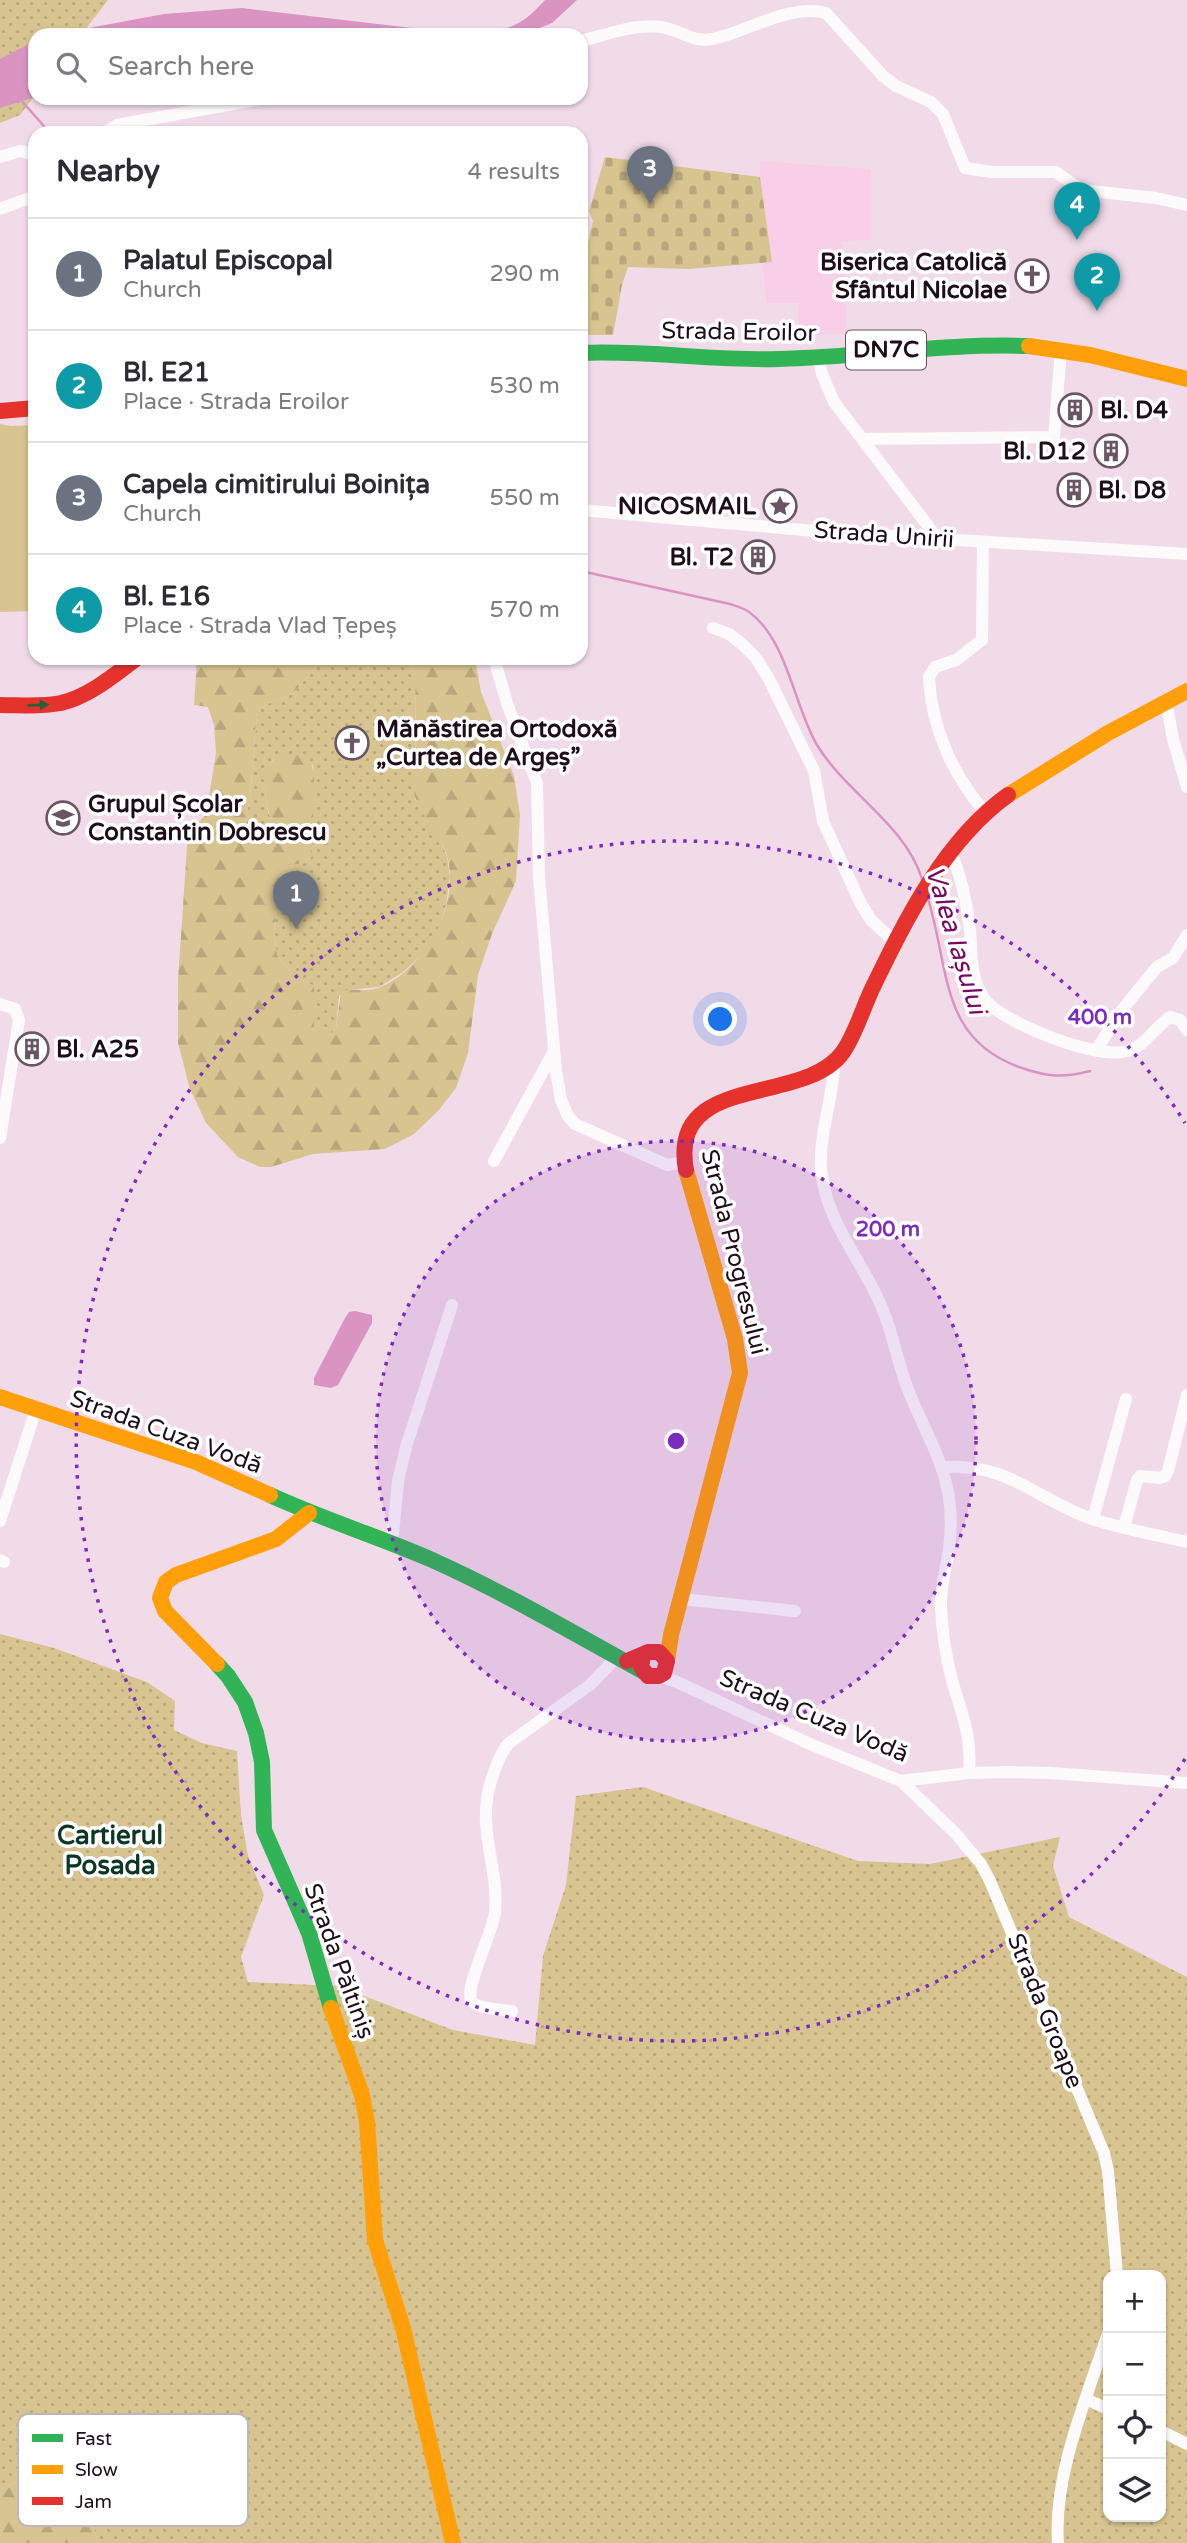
<!DOCTYPE html>
<meta charset="utf-8">
<style>
:root{--surface:#fff;--page:#f7f7f7;--text:#2b2b33;--muted:#7c7c81;--line:#e1e1e2;--accent:#7c3aed}
body{margin:0;font-family:"Varela Round",sans-serif;background:var(--page);color:var(--text)}
.controls{position:absolute;right:21px;bottom:21px;display:grid;overflow:hidden;border-radius:14px;box-shadow:0 2px 5px #0004}
.controls button{width:63px;height:63px;display:grid;place-items:center;padding:0;border:0;border-bottom:2px solid var(--line);background:var(--surface);color:var(--text);font:35px sans-serif}
.you{position:absolute;left:721px;top:1020px;width:24px;height:24px;margin:-18px;border:5px solid #fff;border-radius:50%;background:#1a73e8;box-shadow:0 0 0 10px #1a73e833}
.badge{display:grid;place-items:center;width:46px;height:46px;border-radius:50%;background:var(--accent);color:#fff;font-size:23px;font-weight:700}
.pin{position:absolute;translate:-50% -58px;filter:drop-shadow(0 2px 4px #0008)}
.pin::after{content:'';position:absolute;top:37px;width:24px;height:21px;background:inherit;clip-path:polygon(0 0,100% 0,50% 100%)}
.list{margin:0;padding:0;list-style:none}
h2{display:flex;justify-content:space-between;align-items:center;height:91px;margin:0;padding:0 28px;font-size:30px}
h2 small{font-size:23px;font-weight:400;color:var(--muted)}
.list li{display:grid;grid-template-columns:46px 1fr auto;gap:21px;align-items:center;box-sizing:border-box;height:112px;padding:0 28px;border-top:2px solid var(--line)}
.list b{display:block;font-size:26px;white-space:nowrap}
.list p{margin:0;font-size:23px;white-space:nowrap;color:var(--muted)}
.list em{font-size:23px;font-style:normal;color:var(--muted)}
.icon{flex:none;width:38px;height:38px;fill:none;stroke:currentColor;stroke-width:2;stroke-linecap:round;stroke-linejoin:round}
.map{position:relative;flex:none;width:1187px;height:2543px;overflow:hidden}
.search{position:absolute;background:var(--surface);box-shadow:0 2px 5px #0004;left:28px;top:28px;width:560px;height:77px;display:flex;align-items:center;gap:18px;box-sizing:border-box;padding:0 24px;border-radius:21px;color:var(--muted);font-size:26px}
.panel{position:absolute;background:var(--surface);box-shadow:0 2px 5px #0004;left:28px;top:126px;width:560px;height:539px;border-radius:21px}
.map>svg:first-child{display:block}
.built{fill:#f8cee8}
.grass{fill:url(#grass-dots);fill-rule:evenodd}
.forest{fill:url(#forest-firs);fill-rule:evenodd}
.cemetery{fill:url(#cemetery-stones)}
.green{fill:#d7c490}
.water{fill:#d994c2}
.lines{fill:none;stroke-linecap:round;stroke-linejoin:round}
.stream{stroke:#d994c2;stroke-width:2.5}
.street{stroke:#fdfafc;stroke-width:12}
.fast{stroke:#30b455;stroke-width:16}
.slow{stroke:#ff9f0a;stroke-width:16}
.jam{stroke:#e5322d;stroke-width:16}
.oneway{fill:#286137}
.ring{fill:none;stroke:#7b2cbf;stroke-width:3.5;stroke-dasharray:3.5 7}
.labels{text-anchor:middle;dominant-baseline:central;stroke-width:7;stroke-linejoin:round;paint-order:stroke}
.shield{fill:#fff;stroke:#62565e;stroke-width:2}
.shield-label{font-size:23px;font-weight:bold;fill:#1f0e19}
.poi-label{font-size:24px;font-weight:bold;fill:#1f0e19;stroke:#fff;text-anchor:start}
.street-label{font-size:24px;fill:#1f0e19;stroke:#fff}
.water-label{font-size:26px;font-style:italic;fill:#78085f;stroke:#fff}
.neighbourhood-label{font-size:26px;font-weight:bold;fill:#0b3824;stroke:#fff}
.key{fill:#fff;stroke:#bcb7ba;stroke-width:2}
.key-label{font-size:19px;fill:#1f0e19}
.centre{fill:#7b2cbf;stroke:#fff;stroke-width:3.5}
.ring-label{font-size:21px;text-anchor:middle;font-weight:bold;fill:#7b2cbf;stroke:#fff;stroke-width:7;stroke-linejoin:round;paint-order:stroke}
</style>
<div class="map">
<svg width="1187" height="2543" viewBox="0 0 1187 2543">
<defs>
<pattern id="grass-dots" width="8" height="8" patternUnits="userSpaceOnUse" patternTransform="scale(1.75)"><rect width="8" height="8" fill="#d7c490"/><path d="M2 2h.1M6 6h.1" fill="none" stroke="#b8a77c" stroke-width="1.8" stroke-linecap="round"/></pattern>
<pattern id="forest-firs" width="22" height="20" patternUnits="userSpaceOnUse" patternTransform="scale(1.75)"><rect width="22" height="20" fill="#d7c490"/><path d="M5 1l3.5 6h-7zM16 11l3.5 6h-7z" fill="#b8a77c"/></pattern>
<pattern id="cemetery-stones" width="16" height="16" patternUnits="userSpaceOnUse" patternTransform="scale(1.75)"><rect width="16" height="16" fill="#d7c490"/><path d="M2 7V4a2 2 0 0 1 4 0v3zM10 15v-3a2 2 0 0 1 4 0v3z" fill="#b8a77c"/></pattern>
</defs>
<rect width="100%" height="100%" fill="#f2dbe9"/>
<polygon class="built" points="760,161 871,169 871,240 843,241 847,333 799,336 799,303 767,303 762,263 772,262 760,177"/>
<g class="grass">
<polygon points="0,0 108,0 81,35 35,35 35,95 20,115 0,123"/>
<path d="M322,661H400L410,665L415,673V799L439,836L447,857L450,877L446,905L438,932L426,951L402,973L379,987L348,990L339,996L336,1028L332,1033H321L314,1029V986L292,974L283,963L277,955L274,930L279,881L294,865L306,862L312,856L313,765L273,759C266,774 263,794 268,811C270,818 274,825 276,833L274,838L247,831L245,822L250,797L257,711C269,700 285,700 296,690C306,681 311,668 322,661Z"/>
<path d="M0,1634L54,1648L147,1682L175,1701L174,1730L202,1743L237,1751L241,1815L248,1856L264,1895L241,1957L248,1982L338,1986L453,2030L535,2045L543,1956L566,1885L576,1796L643,1787L858,1861L930,1864L1060,1837L1053,1866L1069,1917L1187,1977V2543H98L79,2467L22,2476L0,2495ZM1108,2275H1161V2517H1108Z"/>
</g>
<g class="forest">
<path d="M197,658H475L481,692L514,776L520,815L516,881L492,934L478,975L468,1053L456,1088L438,1111L414,1134L385,1149L313,1154L271,1167H260L238,1157L206,1123L190,1089L178,1043V980L188,832L206,815L216,753L214,725L208,707L194,705ZM322,661H400L410,665L415,673C415,703 416,733 415,763C415,774 412,791 416,800C424,820 441,835 447,856C461,903 425,971 378,988C367,992 353,988 341,991L336,1028L332,1033H321L314,1029V986L292,974L283,963L277,955L274,930L279,881L294,865L306,862L312,856L314,774L310,759L300,755L278,754C264,767 263,793 268,810C270,818 274,825 276,833L274,838L248,831L245,822L250,797L257,711C269,700 285,700 296,690C306,681 311,668 322,661Z"/>
<polygon points="79,2467 98,2543 0,2543 0,2495 22,2476"/>
</g>
<polygon class="cemetery" points="605,157 760,177 772,262 689,269 628,267 622,285 613,335 581,335 581,272 593,221 589,211"/>
<polygon class="green" points="0,424 11,426 35,425 35,611 0,612"/>
<g class="water">
<path d="M545,0H577L552,23L522,35H51L164,14L242,8L463,34C502,31 518,31 545,0Z"/>
<polygon points="35,41 35,97 0,108 0,59"/>
<polygon points="355,1311 372,1315 372,1323 338,1385 331,1388 314,1385 314,1378 345,1318 349,1312"/>
</g>
<g class="lines">
<g class="stream">
<polyline points="20,99 50,133"/>
<path d="M581,571L730,604C736,606 744,608 749,612C787,639 794,706 817,745C846,793 905,824 922,879"/>
<path d="M928,899C950,969 939,1040 1022,1068C1048,1077 1063,1078 1090,1071"/>
</g>
<g class="street">
<path d="M581,41C606,35 635,23 661,27C679,29 692,43 712,39C748,32 789,3 826,13L883,76L896,86L931,102L943,114L965,168L992,172H1056L1081,190L1156,198L1187,205"/>
<polyline points="105,133 117,125 266,98"/>
<polyline points="0,157 20,151 35,155"/>
<polyline points="0,209 35,196"/>
<polyline points="818,356 822,374 834,402 938,539"/>
<polyline points="863,439 1054,437 1061,350"/>
<polyline points="581,510 826,532 1187,554"/>
<path d="M983,542L982,640L956,660L935,667L929,677C931,727 953,776 986,813"/>
<polyline points="713,628 729,634 742,644 756,658 769,679 814,771 823,821 860,902 871,920 895,942"/>
<polyline points="494,658 507,703 537,783 539,877 556,1071 561,1100 568,1116 575,1124 667,1165 685,1162"/>
<polyline points="1166,701 1173,739 1187,787"/>
<path d="M951,853C962,877 967,905 970,931C972,949 970,968 977,985C979,991 983,998 988,1003C1010,1025 1097,1060 1128,1051C1145,1046 1155,1027 1170,1017L1180,1020L1187,1030"/>
<polyline points="0,1004 15,1009 19,1020 0,1138"/>
<polyline points="1097,1049 1121,1011 1157,967 1173,958 1187,935"/>
<path d="M834,1064C833,1100 819,1133 821,1169C825,1219 860,1258 880,1303C892,1329 896,1357 906,1384C916,1412 931,1438 941,1466C951,1494 953,1521 949,1549C946,1569 940,1587 941,1607C942,1631 946,1657 952,1680C962,1716 972,1734 969,1773"/>
<polyline points="494,1161 554,1051"/>
<path d="M941,1467C1011,1463 1033,1498 1092,1519C1123,1529 1156,1535 1187,1542"/>
<polyline points="1093,1519 1126,1399"/>
<polyline points="0,1521 36,1409"/>
<polyline points="1124,1527 1137,1480 1140,1476 1160,1478 1165,1476 1168,1471 1187,1395"/>
<polyline points="392,1545 398,1481 406,1447 452,1305"/>
<polyline points="0,1560 4,1562"/>
<polyline points="682,1599 795,1611"/>
<polyline points="659,1676 677,1682 810,1744 901,1781 969,1773 1009,1772 1051,1773 1187,1783"/>
<polyline points="901,1781 956,1834 981,1864 990,1881 1104,2153 1108,2171 1117,2275"/>
<path d="M512,2011C503,2010 474,2008 471,2000C465,1985 493,1933 495,1912C499,1863 475,1828 492,1778C496,1766 500,1754 508,1744L591,1684L616,1658"/>
<polyline points="1086,2399 1108,2409"/>
<polyline points="1161,2431 1187,2444"/>
<path d="M1058,2543C1053,2475 1087,2397 1108,2333"/>
</g>
<g class="fast">
<path d="M581,353C647,350 713,361 779,359C863,357 945,343 1029,346"/>
<path d="M270,1495C322,1519 377,1536 430,1559C504,1592 573,1633 644,1672"/>
<polyline points="217,1664 228,1676 245,1702 256,1733 262,1762 264,1830 309,1933 331,2008"/>
</g>
<g class="slow">
<polyline points="1029,346 1090,355 1187,379"/>
<polyline points="1008,795 1108,733 1187,691"/>
<polyline points="0,1397 196,1462 270,1495"/>
<polyline points="667,1661 671,1635 740,1373 735,1339 686,1170"/>
<polyline points="217,1664 165,1611 160,1598 166,1582 176,1575 276,1539 309,1513"/>
<polyline points="331,2008 362,2095 367,2121 375,2240 403,2328 453,2543"/>
</g>
<g class="jam">
<polyline points="0,411 35,408"/>
<path d="M0,705C20,705 41,707 61,703C90,696 114,675 137,658"/>
<path d="M686,1170C668,1071 804,1107 843,1052C855,1035 863,1008 872,989C906,919 944,841 1008,795"/>
<polyline points="627,1661 648,1652 659,1652 667,1661 664,1673 659,1676 648,1676 641,1667 643,1656"/>
</g>
</g>
<defs><path id="oneway-solid" d="M-6-.8H1V-3.2L6.5 0L1 3.2V.8H-6Z" transform="scale(1.75)"/></defs>
<use class="oneway" href="#oneway-solid" transform="translate(38 705) rotate(-2)"/>
<circle cx="676" cy="1441" r="300" fill="#7b2cbf" fill-opacity=".12"/>
<g class="ring">
<circle cx="676" cy="1441" r="300"/>
<path d="M1185 1759A600 600 0 1 1 1185 1123"/>
</g>
<defs>
<symbol id="church-ring" viewBox="-11 -11 22 22"><circle r="9.5" fill="#fff" stroke="#695662" stroke-width="1.5"/><path d="M-1.2-6h2.4v3.5h3.3v2.4h-3.3V6h-2.4V-.1h-3.3v-2.4h3.3Z" fill="#695662"/></symbol>
<symbol id="building-ring" viewBox="-11 -11 22 22"><circle r="9.5" fill="#fff" stroke="#695662" stroke-width="1.5"/><path d="M-4-6H4V6H1V3H-1V6H-4ZM-2.5-4.3h1.7v1.8h-1.7ZM.8-4.3h1.7v1.8H.8ZM-2.5-1h1.7V.8h-1.7ZM.8-1h1.7V.8H.8Z" fill="#695662"/></symbol>
<symbol id="sight-ring" viewBox="-11 -11 22 22"><circle r="9.5" fill="#fff" stroke="#695662" stroke-width="1.5"/><path d="M0-6L1.8-2.2L6-1.7L2.9 1.2L3.7 5.4L0 3.3L-3.7 5.4L-2.9 1.2L-6-1.7L-1.8-2.2Z" fill="#695662"/></symbol>
<symbol id="university-ring" viewBox="-11 -11 22 22"><circle r="9.5" fill="#fff" stroke="#695662" stroke-width="1.5"/><path d="M0-5L7-2L0 1L-7-2ZM-4 1L0 2.5L4 1V4Q0 6-4 4Z" fill="#695662"/></symbol>
</defs>
<g fill-rule="evenodd">
<use href="#church-ring" x="1013" y="257" width="38" height="38"/>
<use href="#building-ring" x="1056" y="391" width="38" height="38"/>
<use href="#building-ring" x="1092" y="432" width="38" height="38"/>
<use href="#building-ring" x="1055" y="471" width="38" height="38"/>
<use href="#sight-ring" x="761" y="487" width="38" height="38"/>
<use href="#building-ring" x="739" y="538" width="38" height="38"/>
<use href="#church-ring" x="333" y="724" width="38" height="38"/>
<use href="#university-ring" x="44" y="799" width="38" height="38"/>
<use href="#building-ring" x="13" y="1030" width="38" height="38"/>
</g>
<g class="labels">
<rect class="shield" x="846" y="330.5" width="80" height="39" rx="5"/>
<g class="shield-label">
<text x="886" y="350">DN7C</text>
</g>
<g class="poi-label">
<text x="1007" y="262" text-anchor="end">Biserica Catolică<tspan x="1007" dy="28">Sfântul Nicolae</tspan></text>
<text x="1100" y="410">Bl. D4</text>
<text x="1086" y="451" text-anchor="end">Bl. D12</text>
<text x="1098" y="490">Bl. D8</text>
<text x="756" y="506" text-anchor="end">NICOSMAIL</text>
<text x="734" y="557" text-anchor="end">Bl. T2</text>
<text x="376" y="729">Mănăstirea Ortodoxă<tspan x="376" dy="28">„Curtea de Argeș”</tspan></text>
<text x="88" y="804">Grupul Școlar<tspan x="88" dy="28">Constantin Dobrescu</tspan></text>
<text x="56" y="1049">Bl. A25</text>
</g>
<g class="street-label">
<text transform="translate(739 332) rotate(1)">Strada Eroilor</text>
<text transform="translate(884 535) rotate(4)">Strada Unirii</text>
<text transform="translate(734 1252) rotate(76)">Strada Progresului</text>
<text transform="translate(166 1432) rotate(20)">Strada Cuza Vodă</text>
<text transform="translate(814 1716) rotate(23)">Strada Cuza Vodă</text>
<text transform="translate(339 1961) rotate(70)">Strada Păltiniș</text>
<text transform="translate(1045 2011) rotate(68)">Strada Groape</text>
</g>
<g class="water-label">
<text transform="translate(956 940) rotate(73)">Valea Iașului</text>
</g>
<g class="neighbourhood-label">
<text x="110" y="1835">Cartierul<tspan x="110" dy="30">Posada</tspan></text>
</g>
</g>
<rect x="18" y="2414" width="230" height="112" rx="10" class="key"/>
<rect x="32" y="2434" width="31" height="8" fill="#30b455"/>
<rect x="32" y="2465" width="31" height="9" fill="#ff9f0a"/>
<rect x="32" y="2497" width="31" height="8" fill="#e5322d"/>
<g class="key-label">
<text x="75" y="2445">Fast</text>
<text x="75" y="2476">Slow</text>
<text x="75" y="2508">Jam</text>
</g>
<circle cx="676" cy="1441" r="10" class="centre"/>
<g class="ring-label">
<text x="1100" y="1024">400 m</text>
<text x="888" y="1236">200 m</text>
</g>
</svg>
<div class="controls">
<button>+</button>
<button>−</button>
<button><svg class="icon" aria-label="locate" viewBox="0 0 24 24"><circle cx="12" cy="12" r="6"/><path d="M12 2v4M12 18v4M2 12h4M18 12h4"/></svg></button>
<button><svg class="icon" aria-label="layers" viewBox="0 0 24 24"><path d="M12 4l9 5-9 5-9-5zM3 14l9 5 9-5"/></svg></button>
</div>
<div class="you"></div>
<div class="pin badge" style="left:296px;top:929px;background:#6b7280">1</div>
<div class="pin badge" style="left:1097px;top:311px;background:#0f9aa8">2</div>
<div class="pin badge" style="left:650px;top:204px;background:#6b7280">3</div>
<div class="pin badge" style="left:1077px;top:240px;background:#0f9aa8">4</div>
<div class="search"><svg class="icon" aria-label="search" viewBox="0 0 24 24"><circle cx="10" cy="10" r="6"/><path d="M15 15l6 6"/></svg>Search here</div>
<section class="panel">
<h2>Nearby<small>4 results</small></h2>
<ul class="list">
<li><span class="badge" style="background:#6b7280">1</span><div><b>Palatul Episcopal</b><p>Church</p></div><em>290 m</em></li>
<li><span class="badge" style="background:#0f9aa8">2</span><div><b>Bl. E21</b><p>Place · Strada Eroilor</p></div><em>530 m</em></li>
<li><span class="badge" style="background:#6b7280">3</span><div><b>Capela cimitirului Boinița</b><p>Church</p></div><em>550 m</em></li>
<li><span class="badge" style="background:#0f9aa8">4</span><div><b>Bl. E16</b><p>Place · Strada Vlad Țepeș</p></div><em>570 m</em></li>
</ul>
</section>
</div>
